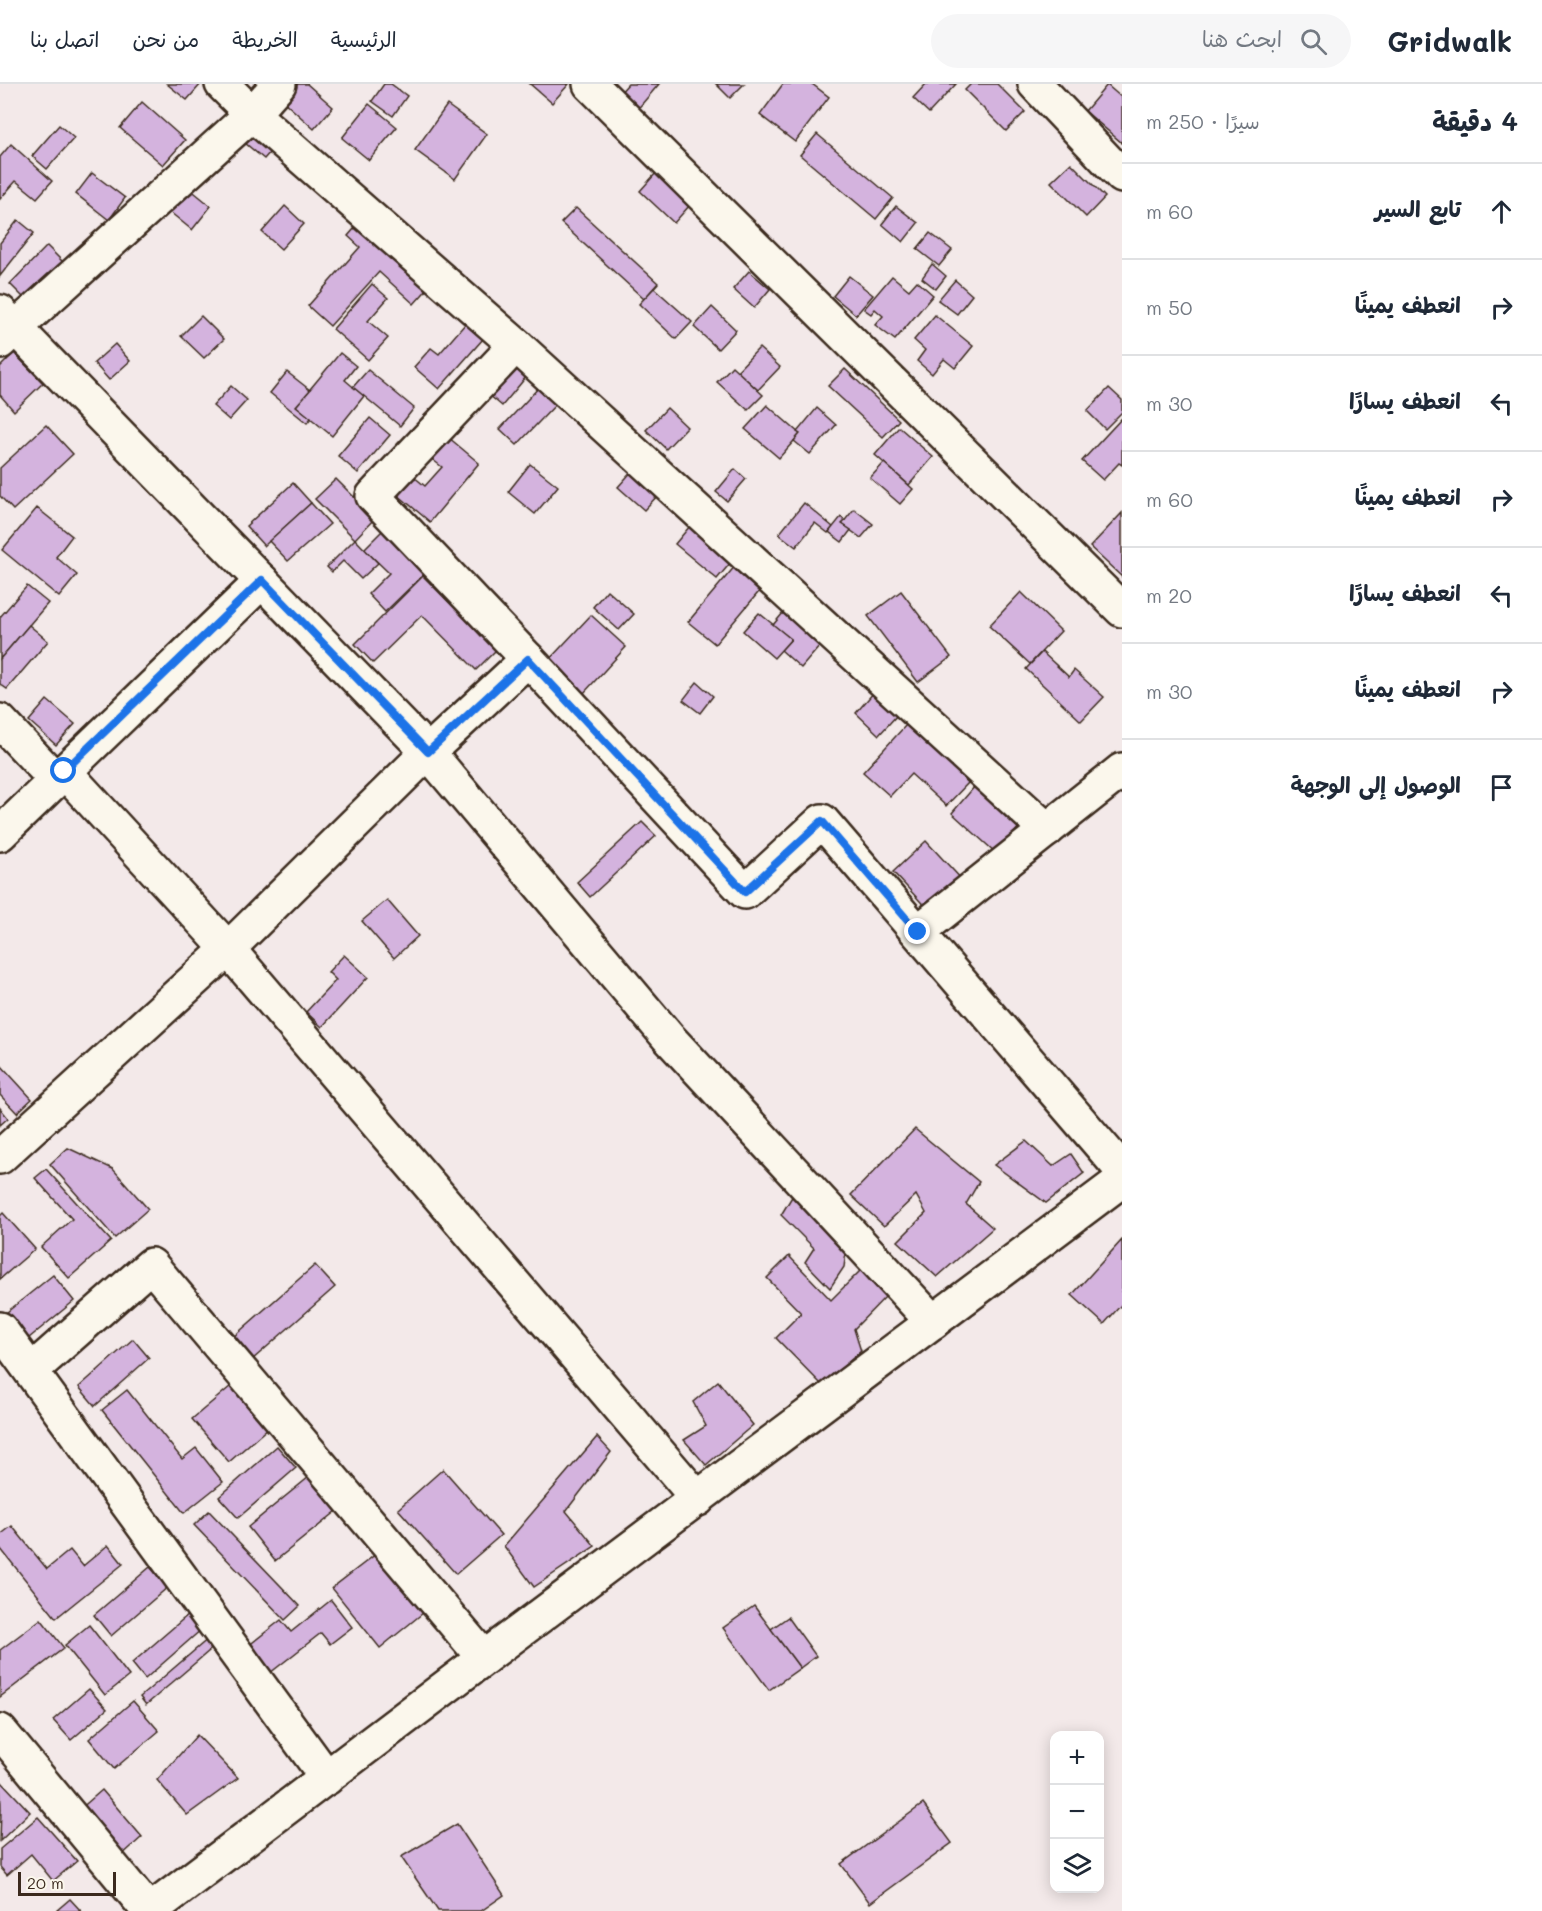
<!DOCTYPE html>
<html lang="ar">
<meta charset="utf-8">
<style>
:root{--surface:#fff;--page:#f6f6f7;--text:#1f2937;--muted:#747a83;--line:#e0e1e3}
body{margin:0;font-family:Mali,"Playpen Sans Arabic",sans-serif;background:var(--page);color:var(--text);direction:rtl}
.controls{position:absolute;right:18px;bottom:18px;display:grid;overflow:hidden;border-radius:12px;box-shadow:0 3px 15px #0003}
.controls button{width:54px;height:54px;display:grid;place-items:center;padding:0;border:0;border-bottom:2px solid var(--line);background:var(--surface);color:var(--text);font:30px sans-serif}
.scale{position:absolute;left:18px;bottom:15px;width:98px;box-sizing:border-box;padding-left:6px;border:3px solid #3b2a1e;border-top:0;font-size:16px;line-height:21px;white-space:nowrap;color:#3b2a1e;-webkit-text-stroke:4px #fbf7ec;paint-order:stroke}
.stop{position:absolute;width:18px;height:18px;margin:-14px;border:4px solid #1a73e8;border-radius:50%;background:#fff}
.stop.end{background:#1a73e8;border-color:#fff;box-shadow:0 2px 6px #0008}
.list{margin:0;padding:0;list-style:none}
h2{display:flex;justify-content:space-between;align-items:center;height:78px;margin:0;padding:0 24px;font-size:26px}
h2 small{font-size:20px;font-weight:400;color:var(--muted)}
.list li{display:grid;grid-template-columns:39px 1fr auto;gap:18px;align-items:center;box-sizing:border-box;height:96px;padding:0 24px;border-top:2px solid var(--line)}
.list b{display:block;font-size:22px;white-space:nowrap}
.list em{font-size:20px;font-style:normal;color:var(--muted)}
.icon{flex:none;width:33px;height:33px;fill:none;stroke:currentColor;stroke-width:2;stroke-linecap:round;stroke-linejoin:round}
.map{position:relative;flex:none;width:1122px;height:1827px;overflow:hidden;direction:ltr}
header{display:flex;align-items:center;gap:36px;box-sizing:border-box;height:84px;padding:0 30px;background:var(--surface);border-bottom:2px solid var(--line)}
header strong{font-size:28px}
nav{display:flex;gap:33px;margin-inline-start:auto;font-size:21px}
.search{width:420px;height:54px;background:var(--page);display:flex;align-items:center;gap:15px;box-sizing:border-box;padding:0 21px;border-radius:33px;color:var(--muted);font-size:22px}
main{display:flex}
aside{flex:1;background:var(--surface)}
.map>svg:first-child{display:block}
.building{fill:#d4b3de;stroke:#3b2a1e;stroke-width:1.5}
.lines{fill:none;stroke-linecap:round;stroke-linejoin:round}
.minor-casing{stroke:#3b2a1e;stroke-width:38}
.minor{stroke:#fbf7ec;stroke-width:33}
.route{stroke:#1a73e8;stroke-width:8}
</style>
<header>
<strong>Gridwalk</strong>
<div class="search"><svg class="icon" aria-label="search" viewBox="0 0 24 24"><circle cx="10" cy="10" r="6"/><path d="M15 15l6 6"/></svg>ابحث هنا</div>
<nav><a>الرئيسية</a><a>الخريطة</a><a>من نحن</a><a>اتصل بنا</a></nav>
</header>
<main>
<aside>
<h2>4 دقيقة<small>سيرًا · 250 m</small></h2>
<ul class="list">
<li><svg class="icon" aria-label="ahead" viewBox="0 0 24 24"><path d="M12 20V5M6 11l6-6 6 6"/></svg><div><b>تابع السير</b></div><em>60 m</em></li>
<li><svg class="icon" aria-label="right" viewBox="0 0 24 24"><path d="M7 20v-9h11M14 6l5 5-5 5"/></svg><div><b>انعطف يمينًا</b></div><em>50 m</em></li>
<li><svg class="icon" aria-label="left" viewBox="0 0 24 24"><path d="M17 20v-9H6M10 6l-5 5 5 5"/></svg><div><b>انعطف يسارًا</b></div><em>30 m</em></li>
<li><svg class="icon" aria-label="right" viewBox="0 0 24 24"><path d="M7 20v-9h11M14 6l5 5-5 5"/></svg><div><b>انعطف يمينًا</b></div><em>60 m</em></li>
<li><svg class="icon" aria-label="left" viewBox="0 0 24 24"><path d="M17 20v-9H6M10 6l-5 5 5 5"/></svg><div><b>انعطف يسارًا</b></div><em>20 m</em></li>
<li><svg class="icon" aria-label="right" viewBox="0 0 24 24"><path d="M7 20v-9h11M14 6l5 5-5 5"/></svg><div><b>انعطف يمينًا</b></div><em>30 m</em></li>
<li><svg class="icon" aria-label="arrive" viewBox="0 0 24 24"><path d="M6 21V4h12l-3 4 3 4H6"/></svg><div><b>الوصول إلى الوجهة</b></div></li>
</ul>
</aside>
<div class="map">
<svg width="1122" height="1827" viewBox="0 0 1122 1827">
<rect width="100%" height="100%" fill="#f3e9e9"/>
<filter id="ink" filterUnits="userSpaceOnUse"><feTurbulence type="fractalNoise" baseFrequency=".0167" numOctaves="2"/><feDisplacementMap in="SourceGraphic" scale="12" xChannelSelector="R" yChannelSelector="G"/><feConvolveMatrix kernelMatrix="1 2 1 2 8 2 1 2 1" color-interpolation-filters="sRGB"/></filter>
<g filter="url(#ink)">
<g class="building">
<polygon points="167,0 201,0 187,16"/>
<polygon points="296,0 307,0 333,23 314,45 282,16"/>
<polygon points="384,0 391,0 407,12 393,32 372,17"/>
<polygon points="530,0 569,0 552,19"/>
<polygon points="628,0 659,0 636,27 618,11"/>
<polygon points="716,0 744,0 730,14"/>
<polygon points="783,0 812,0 829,13 795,58 760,31"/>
<polygon points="926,0 956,0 929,29 913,14"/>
<polygon points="971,0 997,0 1025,28 1006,47 965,6"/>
<polygon points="1107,1 1122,14 1122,59 1085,27"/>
<polygon points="142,18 185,56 163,81 120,44"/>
<polygon points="369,20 397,43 369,76 342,54"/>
<polygon points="447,21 487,50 455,95 415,66"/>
<polygon points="252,39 277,60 264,75 239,54"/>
<polygon points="59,41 74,54 47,85 32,72"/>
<polygon points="817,50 893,114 876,135 800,71"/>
<polygon points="11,60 52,97 37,114 16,97 0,115 0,73"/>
<polygon points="1071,79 1105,113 1086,133 1051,98"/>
<polygon points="92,89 125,114 109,136 76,110"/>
<polygon points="656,89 690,121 674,139 640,107"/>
<polygon points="184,100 211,122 192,146 165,124"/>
<polygon points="285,122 304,140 281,165 262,148"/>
<polygon points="896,122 918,139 903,158 882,140"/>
<polygon points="576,124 658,199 644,215 561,139"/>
<polygon points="18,136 34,149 0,192 0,159"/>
<polygon points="360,138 431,201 414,220 379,188 330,242 308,222 360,163 348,152"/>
<polygon points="930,149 952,166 939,182 917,165"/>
<polygon points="47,162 63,178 26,216 10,200"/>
<polygon points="932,180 946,192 936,205 922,194"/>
<polygon points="749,187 770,205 754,224 733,205"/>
<polygon points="849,192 873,211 856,231 833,212"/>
<polygon points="892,192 909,206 917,197 933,211 895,256 875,241 883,232 875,225 871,230 864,225"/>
<polygon points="955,196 972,211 957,230 938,216"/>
<polygon points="372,200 388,214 368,237 388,254 368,276 333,245"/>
<polygon points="654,204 692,238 676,255 639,220"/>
<polygon points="712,223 736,246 718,265 694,243"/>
<polygon points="935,231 973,262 955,284 944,275 932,290 917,277 925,266 914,256"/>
<polygon points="201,232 224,255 204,274 181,252"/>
<polygon points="466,239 483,255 439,305 414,283 431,264 439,270"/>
<polygon points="115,260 130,277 109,296 94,279"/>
<polygon points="759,264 780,283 758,306 737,287"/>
<polygon points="14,269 43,299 14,327 0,311 0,283"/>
<polygon points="340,269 356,282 345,296 364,312 332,352 296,322"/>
<polygon points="510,270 531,287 502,322 482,305"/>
<polygon points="732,282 763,311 748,326 717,298"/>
<polygon points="845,285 899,336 883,353 828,302"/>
<polygon points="368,286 414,324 400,342 353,303"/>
<polygon points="287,288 310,306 296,322 311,334 307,339 270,309"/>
<polygon points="542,300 559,317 517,361 500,345"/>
<polygon points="231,302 247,316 229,336 213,322"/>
<polygon points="1109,304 1122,316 1122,328 1105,345 1087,327"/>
<polygon points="767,321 800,350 779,374 745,345"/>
<polygon points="667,324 687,343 666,365 646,346"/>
<polygon points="817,324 836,341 810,370 794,357 800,350 797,348"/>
<polygon points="370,334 390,351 358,389 338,372"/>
<polygon points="1122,334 1122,381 1119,379 1103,396 1082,377"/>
<polygon points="46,341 73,370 13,426 0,412 0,384"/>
<polygon points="899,343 933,373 909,401 875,371"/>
<polygon points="442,348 479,379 430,438 391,405 407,387 425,402 442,383 424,369"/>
<polygon points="884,379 913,405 900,420 870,394"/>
<polygon points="530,380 558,402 535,430 508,408"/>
<polygon points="634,385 660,409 644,426 618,403"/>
<polygon points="735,385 746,395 727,417 716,408"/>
<polygon points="336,395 375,434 355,455 315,415"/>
<polygon points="293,399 311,419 264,462 246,442"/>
<polygon points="311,419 330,440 288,477 269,457"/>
<polygon points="804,419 833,443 828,449 815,439 796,463 779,450"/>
<polygon points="37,424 72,452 56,473 77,491 59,513 2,466"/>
<polygon points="854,425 873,440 861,454 842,440"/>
<polygon points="1122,429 1122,493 1090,463"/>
<polygon points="841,433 845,437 842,440 851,446 842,458 829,448"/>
<polygon points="690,442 732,477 717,495 675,460"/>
<polygon points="383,446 425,489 385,528 368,510 389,489 364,465"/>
<polygon points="355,455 378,479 361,495 343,477 332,488 327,483"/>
<polygon points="736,481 763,503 715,560 688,538"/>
<polygon points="423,492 496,566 476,586 422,531 373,579 355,560"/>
<polygon points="27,502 48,519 0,575 0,533"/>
<polygon points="607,506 634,530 619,546 593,523"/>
<polygon points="901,507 951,573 918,598 868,532"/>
<polygon points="1021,508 1061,547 1030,580 989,542"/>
<polygon points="788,523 826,555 801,584 781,566 791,555 773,541"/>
<polygon points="759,529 791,555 774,574 743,547"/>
<polygon points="591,531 626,563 583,610 548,577"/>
<polygon points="29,541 48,557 7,605 0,600 0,575"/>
<polygon points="1042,568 1069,593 1074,586 1104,613 1081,637 1026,585"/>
<polygon points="697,598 713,612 700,629 683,616"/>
<polygon points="874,608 898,630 879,651 856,629"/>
<polygon points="47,616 75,640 56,661 29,637"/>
<polygon points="906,641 969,698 946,722 911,690 890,712 863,688"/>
<polygon points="975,702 1020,742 996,769 952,729"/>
<polygon points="642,738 656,752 590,813 577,798"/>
<polygon points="926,757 965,799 932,830 893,788"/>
<polygon points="387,816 418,852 394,874 362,837"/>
<polygon points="344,871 368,893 322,943 306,928 336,896 328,888"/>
<polygon points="0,980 32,1015 17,1029 0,1011"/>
<polygon points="0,1024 8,1034 0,1041"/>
<polygon points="915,1045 979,1098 966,1120 993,1144 937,1193 898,1157 926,1129 916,1111 884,1142 851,1111"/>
<polygon points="1026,1057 1053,1082 1071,1070 1084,1089 1046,1119 994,1081"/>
<polygon points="68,1064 113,1085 148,1125 115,1154 50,1080"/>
<polygon points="46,1085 111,1157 69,1194 41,1163 72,1135 35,1094"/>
<polygon points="796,1106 847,1160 844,1183 830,1204 805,1178 814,1164 781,1131"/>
<polygon points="3,1129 35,1165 0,1195 0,1132"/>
<polygon points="1122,1156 1122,1220 1104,1240 1072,1211"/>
<polygon points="789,1172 831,1216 867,1180 889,1209 854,1245 861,1267 822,1301 776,1254 801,1229 767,1194"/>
<polygon points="315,1181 335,1203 252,1276 232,1254"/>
<polygon points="53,1191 74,1217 29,1254 7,1228"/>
<polygon points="133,1255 149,1274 95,1322 79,1303"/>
<polygon points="718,1297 753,1341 706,1381 684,1356 706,1342 693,1318"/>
<polygon points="231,1302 268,1344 229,1378 192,1335"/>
<polygon points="127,1306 182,1375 196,1364 223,1398 184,1429 102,1326"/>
<polygon points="597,1353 611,1368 566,1427 595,1462 534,1503 504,1462"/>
<polygon points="277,1362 296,1384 238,1434 219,1413"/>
<polygon points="443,1385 501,1451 456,1490 398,1425"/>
<polygon points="309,1393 337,1427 275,1477 248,1443"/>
<polygon points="209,1427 300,1522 285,1536 194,1441"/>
<polygon points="12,1442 47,1485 70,1466 83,1482 108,1461 123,1480 56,1534 0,1464 0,1451"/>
<polygon points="376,1470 423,1529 380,1564 332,1504"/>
<polygon points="150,1483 168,1503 111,1552 94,1531"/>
<polygon points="331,1516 352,1543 330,1560 321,1549 270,1589 248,1562 281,1536 291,1548"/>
<polygon points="754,1522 800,1584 769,1606 723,1544"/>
<polygon points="189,1530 202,1545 145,1595 132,1579"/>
<polygon points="788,1533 816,1572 800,1584 771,1545"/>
<polygon points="41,1535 64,1564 0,1613 0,1566"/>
<polygon points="89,1541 129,1592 105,1611 65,1561"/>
<polygon points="209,1554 216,1561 146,1621 140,1613"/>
<polygon points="89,1605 107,1625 71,1656 53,1636"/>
<polygon points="133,1617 159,1647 114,1685 89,1655"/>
<polygon points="197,1651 238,1694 187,1731 157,1696"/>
<polygon points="0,1696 30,1728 0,1757 1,1725"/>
<polygon points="102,1706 142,1753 120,1773 79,1726"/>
<polygon points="923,1720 952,1759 870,1819 841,1780"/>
<polygon points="38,1733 77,1777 53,1797 31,1770 7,1791 0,1783 0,1765"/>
<polygon points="457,1740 504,1811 481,1827 438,1827 401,1773"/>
<polygon points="70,1815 81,1827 56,1827"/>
</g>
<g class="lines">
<defs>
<g id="minor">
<polyline points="222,0 252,30 516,261 1047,746"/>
<polyline points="590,0 1122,526"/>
<polyline points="1035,0 1122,92"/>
<polyline points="0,228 428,668 668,953 933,1238"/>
<polyline points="0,258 252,30 279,0"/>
<polyline points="516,261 373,412 528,575 745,808 822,737 1122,1086"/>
<polyline points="0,637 56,696"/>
<polyline points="64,687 228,865 698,1415"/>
<polyline points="0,750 262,497"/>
<polyline points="918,848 1122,686"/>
<polyline points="0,1073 228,865 428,668 528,575"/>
<polyline points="0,1245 327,1694"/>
<polyline points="31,1287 151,1181 484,1574"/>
<polyline points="0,1647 149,1827"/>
<polyline points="150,1827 484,1574 1122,1096"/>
</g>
</defs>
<use href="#minor" class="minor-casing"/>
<use href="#minor" class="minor"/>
</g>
</g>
<g class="lines" filter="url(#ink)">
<polyline class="route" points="64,687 262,496 428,668 528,575 745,808 822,737 918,848"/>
</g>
</svg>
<div class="controls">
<button>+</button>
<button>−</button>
<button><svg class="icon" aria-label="layers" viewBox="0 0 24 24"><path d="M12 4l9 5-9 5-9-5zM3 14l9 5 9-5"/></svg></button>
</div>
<div class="scale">20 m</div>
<div class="stop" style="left:64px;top:687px"></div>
<div class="stop end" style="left:918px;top:848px"></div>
</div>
</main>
